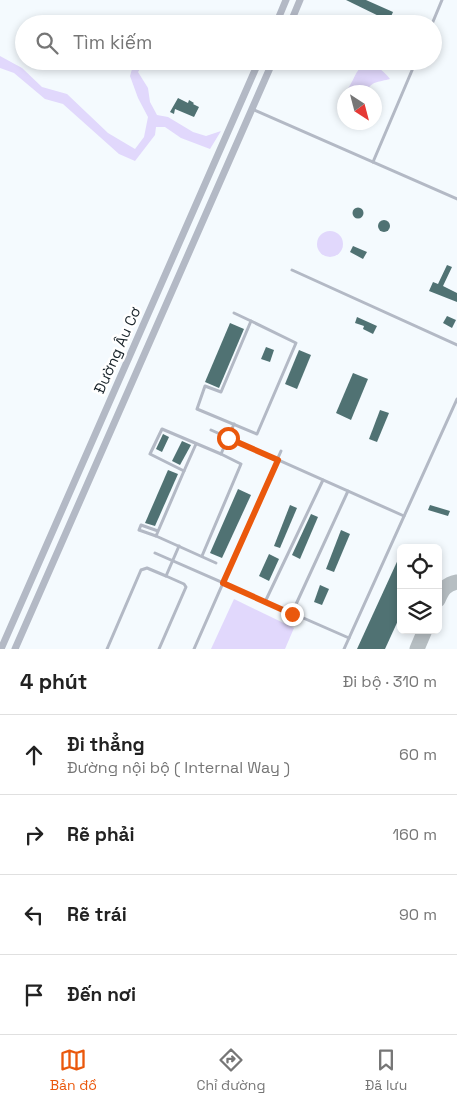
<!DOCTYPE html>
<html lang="vi">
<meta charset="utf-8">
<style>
:root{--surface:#fff;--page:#f6f6f6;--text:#222;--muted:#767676;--line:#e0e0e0;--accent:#ea580c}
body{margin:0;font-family:"Space Grotesk",sans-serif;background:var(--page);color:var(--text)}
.controls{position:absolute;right:15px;bottom:15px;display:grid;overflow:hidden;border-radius:8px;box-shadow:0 2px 8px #0003}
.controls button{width:45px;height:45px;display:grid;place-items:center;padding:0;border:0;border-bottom:1px solid var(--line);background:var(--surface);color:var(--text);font:25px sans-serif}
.compass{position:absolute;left:337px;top:85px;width:45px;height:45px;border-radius:50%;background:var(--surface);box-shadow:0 2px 8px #0003;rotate:144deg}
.stop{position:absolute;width:15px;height:15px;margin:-11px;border:4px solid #ea580c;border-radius:50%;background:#fff}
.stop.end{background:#ea580c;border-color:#fff;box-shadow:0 1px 5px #0008}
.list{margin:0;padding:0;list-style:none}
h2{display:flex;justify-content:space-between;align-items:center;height:65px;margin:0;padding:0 20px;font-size:21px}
h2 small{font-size:16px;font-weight:400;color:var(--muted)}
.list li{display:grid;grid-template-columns:32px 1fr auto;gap:15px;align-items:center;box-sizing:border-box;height:80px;padding:0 20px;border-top:1px solid var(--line)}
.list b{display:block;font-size:19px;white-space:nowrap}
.list p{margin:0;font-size:16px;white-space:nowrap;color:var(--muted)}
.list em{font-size:16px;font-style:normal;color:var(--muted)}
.icon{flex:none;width:28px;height:28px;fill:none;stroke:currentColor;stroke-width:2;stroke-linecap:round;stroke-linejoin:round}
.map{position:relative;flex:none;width:457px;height:649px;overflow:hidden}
.search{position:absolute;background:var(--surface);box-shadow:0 2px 8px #0003;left:15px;right:15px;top:15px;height:55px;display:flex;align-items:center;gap:12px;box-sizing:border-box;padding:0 18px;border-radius:28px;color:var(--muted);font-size:19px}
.sheet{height:385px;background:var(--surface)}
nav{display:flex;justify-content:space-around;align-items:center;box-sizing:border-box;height:70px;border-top:1px solid var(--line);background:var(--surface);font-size:14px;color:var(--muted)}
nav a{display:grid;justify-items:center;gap:2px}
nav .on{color:var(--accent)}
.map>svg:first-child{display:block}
.water{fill:#e1d8fc}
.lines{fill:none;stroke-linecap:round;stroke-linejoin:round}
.taxiway{stroke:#b6bec2;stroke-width:15}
.building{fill:#507273}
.service{stroke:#b3b9c5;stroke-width:3}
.tertiary{stroke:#b3b9c5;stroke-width:7}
.route{stroke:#ea580c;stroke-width:6}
.labels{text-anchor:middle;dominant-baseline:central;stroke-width:5;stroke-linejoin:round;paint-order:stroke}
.street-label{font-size:15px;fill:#182329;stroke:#fff}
</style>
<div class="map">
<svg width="457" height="649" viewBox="0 0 457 649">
<rect width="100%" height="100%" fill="#f4fafe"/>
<g class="water">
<polygon points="0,56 22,68 42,87 67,94 108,133 135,149 144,137 148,117 138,98 130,76 132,69 137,61 145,61 138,72 148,88 150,102 157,115 168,117 193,132 206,136 221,131 210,149 181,138 165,127 156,127 155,135 135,161 119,154 63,104 45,99 14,73 0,68"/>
<path d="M359,61C372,61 382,69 390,79C380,82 370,81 367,92H347L346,91C353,83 354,74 361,67Z"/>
<circle cx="330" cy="244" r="13"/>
<polygon points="234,599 294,628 285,649 211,649"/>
</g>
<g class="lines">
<g class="taxiway">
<path d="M438,600C442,590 446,584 457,582"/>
<polyline points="417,649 425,630"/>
</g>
</g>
<g class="building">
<polygon points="346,0 366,0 393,12 389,21"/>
<polygon points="178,98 188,103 189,100 194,103 193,104 199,107 194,117 175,109 174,114 170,112"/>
<circle cx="358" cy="213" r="5.5"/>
<circle cx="384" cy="226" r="6"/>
<polygon points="353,246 367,252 363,259 350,252"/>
<polygon points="447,265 452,267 443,286 457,293 457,302 429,291 433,282 438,284"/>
<polygon points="447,316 456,320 452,328 443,323"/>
<polygon points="357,317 377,326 373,334 363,329 364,326 355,323"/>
<polygon points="230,323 244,329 219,388 205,382"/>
<polygon points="266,347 274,350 270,362 261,359"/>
<polygon points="299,350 311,355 297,389 285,384"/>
<polygon points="353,373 368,379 351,420 336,413"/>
<polygon points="380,410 389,413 377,442 369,439"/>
<polygon points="163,434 169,437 162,452 156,449"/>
<polygon points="182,441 191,445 180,465 172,461"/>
<polygon points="168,470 178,474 155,526 145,523"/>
<polygon points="238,489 251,495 222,558 210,553"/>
<polygon points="290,505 297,508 280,548 274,546"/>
<polygon points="430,505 450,511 448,516 428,510"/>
<polygon points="311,514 318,517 300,559 292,555"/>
<polygon points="341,530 350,534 334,572 326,569"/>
<polygon points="401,553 401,614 385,649 357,649"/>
<polygon points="269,554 279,559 269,581 259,576"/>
<polygon points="320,585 329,589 322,605 314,602"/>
</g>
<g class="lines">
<g class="service">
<polyline points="432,24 442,0"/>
<polyline points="252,109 457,199"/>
<polyline points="373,162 416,61"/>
<polyline points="292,270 457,345"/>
<polyline points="234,313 251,321"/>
<polygon points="251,321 296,343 257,434 197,409 205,386 221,392"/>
<polyline points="211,430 404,516"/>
<polyline points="184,471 196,444"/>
<polyline points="158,531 141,525 139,530 156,536 184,471 150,454 162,429 221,454 234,424"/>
<polyline points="156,536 216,563"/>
<polyline points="155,553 349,638"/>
<polyline points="202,556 241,464 221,454"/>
<polyline points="265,602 323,480"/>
<polyline points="292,613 348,491"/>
<polyline points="107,649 141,570 147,568 166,576 179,546"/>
<polyline points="159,649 186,587 184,584 166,576"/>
<polyline points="194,649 281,451"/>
<polyline points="344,649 457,399"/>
</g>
<g class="tertiary">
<polyline points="276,24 286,0"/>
<polyline points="290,24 300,0"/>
<polyline points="1,649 259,61"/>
<polyline points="15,649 273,61"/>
</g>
</g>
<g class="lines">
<polyline class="route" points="228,438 278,460 223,583 292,614"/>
</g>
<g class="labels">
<g class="street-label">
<text transform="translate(117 350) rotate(-66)">Đường Âu Cơ</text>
</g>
</g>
</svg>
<div class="controls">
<button><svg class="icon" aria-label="locate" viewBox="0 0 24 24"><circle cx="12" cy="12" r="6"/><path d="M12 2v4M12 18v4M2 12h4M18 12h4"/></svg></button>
<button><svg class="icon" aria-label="layers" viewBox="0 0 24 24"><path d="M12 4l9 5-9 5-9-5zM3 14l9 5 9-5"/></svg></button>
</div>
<svg class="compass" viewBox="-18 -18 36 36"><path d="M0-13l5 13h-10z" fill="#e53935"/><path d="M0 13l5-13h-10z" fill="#767676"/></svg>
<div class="stop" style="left:228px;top:438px"></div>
<div class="stop end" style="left:292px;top:614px"></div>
<div class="search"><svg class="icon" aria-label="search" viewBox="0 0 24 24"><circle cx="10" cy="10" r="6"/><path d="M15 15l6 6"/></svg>Tìm kiếm</div>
</div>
<section class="sheet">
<h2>4 phút<small>Đi bộ · 310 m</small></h2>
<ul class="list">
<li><svg class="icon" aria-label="ahead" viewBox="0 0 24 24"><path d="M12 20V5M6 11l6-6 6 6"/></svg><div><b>Đi thẳng</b><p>Đường nội bộ ( Internal Way )</p></div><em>60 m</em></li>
<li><svg class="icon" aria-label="right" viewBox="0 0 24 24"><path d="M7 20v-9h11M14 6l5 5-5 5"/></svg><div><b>Rẽ phải</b></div><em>160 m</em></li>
<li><svg class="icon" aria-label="left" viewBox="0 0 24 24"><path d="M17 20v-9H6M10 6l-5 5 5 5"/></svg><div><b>Rẽ trái</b></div><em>90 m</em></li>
<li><svg class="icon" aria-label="arrive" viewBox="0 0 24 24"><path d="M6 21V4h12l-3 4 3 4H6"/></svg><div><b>Đến nơi</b></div></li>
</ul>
</section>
<nav>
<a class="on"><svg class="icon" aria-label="map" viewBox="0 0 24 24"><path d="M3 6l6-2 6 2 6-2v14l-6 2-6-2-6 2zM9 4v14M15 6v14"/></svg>Bản đồ</a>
<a><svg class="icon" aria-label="directions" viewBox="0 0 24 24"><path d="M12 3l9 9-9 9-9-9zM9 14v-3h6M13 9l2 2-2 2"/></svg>Chỉ đường</a>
<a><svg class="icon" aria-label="saved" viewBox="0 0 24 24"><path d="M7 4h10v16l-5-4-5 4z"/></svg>Đã lưu</a>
</nav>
